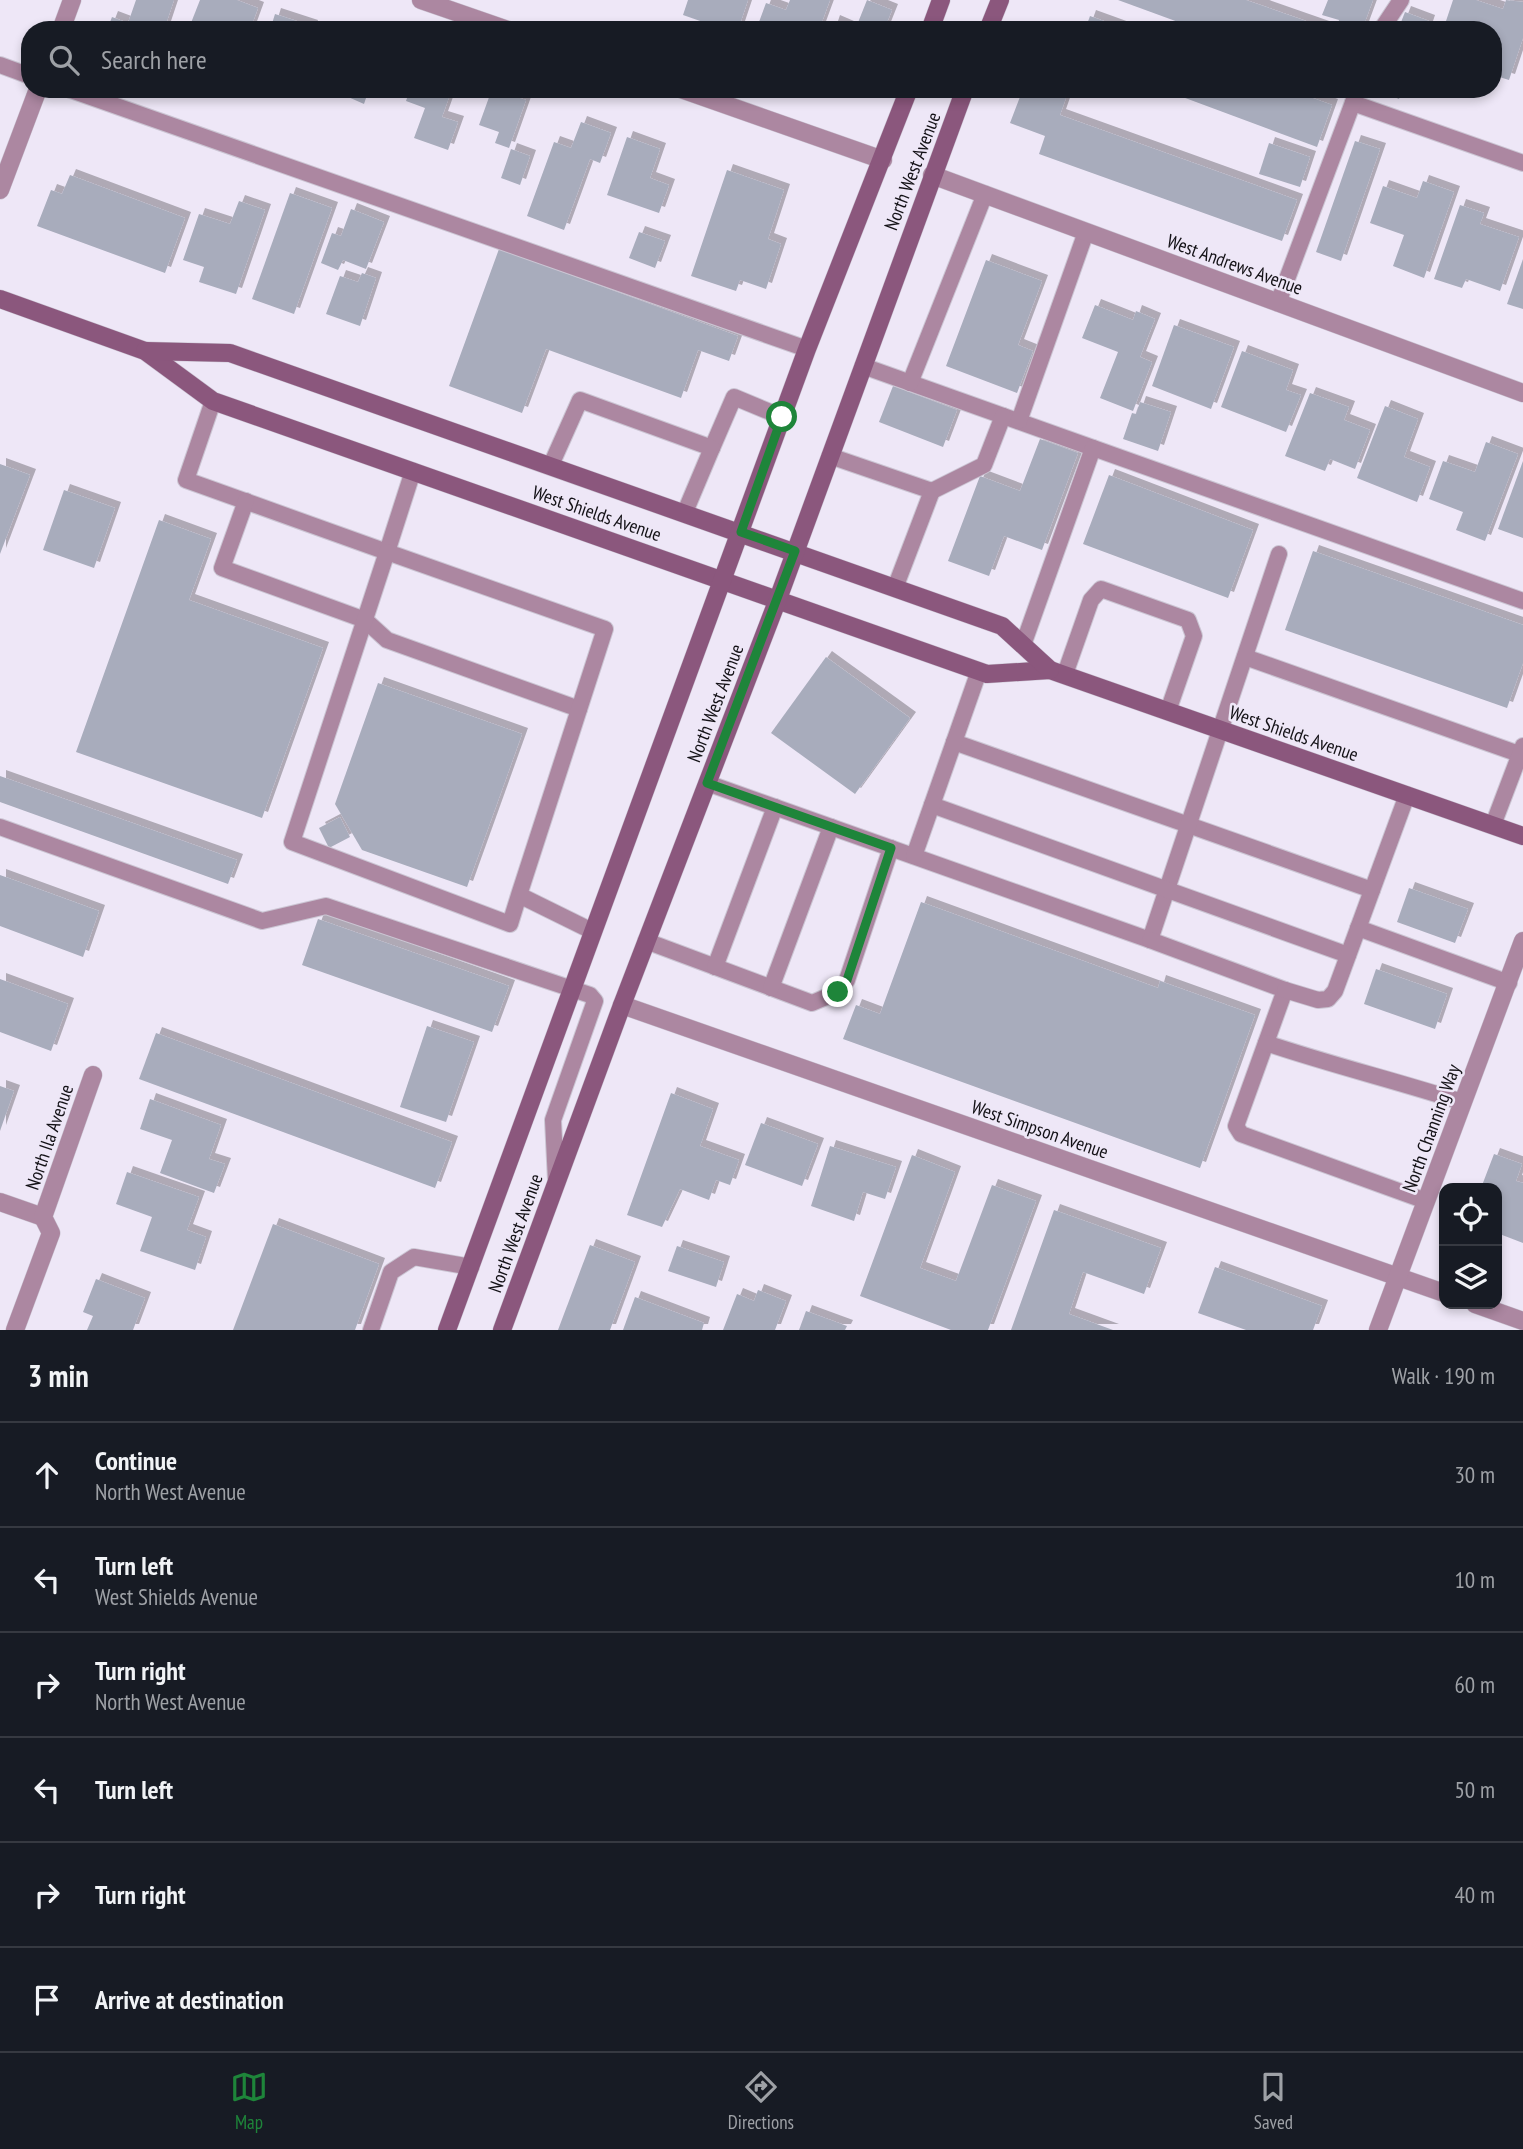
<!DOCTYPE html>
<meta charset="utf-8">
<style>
:root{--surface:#171b24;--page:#20242c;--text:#f1f3f6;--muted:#9ea1a6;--line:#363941;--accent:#1e853a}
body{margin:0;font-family:"PT Sans Narrow",sans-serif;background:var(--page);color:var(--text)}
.controls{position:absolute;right:21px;bottom:21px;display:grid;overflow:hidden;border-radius:14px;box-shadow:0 4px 10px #0003}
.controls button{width:63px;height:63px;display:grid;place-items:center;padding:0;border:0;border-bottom:2px solid var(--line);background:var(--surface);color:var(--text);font:35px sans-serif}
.stop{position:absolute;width:21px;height:21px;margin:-16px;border:5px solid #1e853a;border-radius:50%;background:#fff}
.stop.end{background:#1e853a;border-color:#fff;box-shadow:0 2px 7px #0008}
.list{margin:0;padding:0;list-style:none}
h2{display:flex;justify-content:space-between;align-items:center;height:91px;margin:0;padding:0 28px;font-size:30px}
h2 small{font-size:23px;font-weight:400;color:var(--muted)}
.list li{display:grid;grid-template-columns:46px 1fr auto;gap:21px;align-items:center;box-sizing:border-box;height:105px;padding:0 28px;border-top:2px solid var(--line)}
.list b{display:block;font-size:26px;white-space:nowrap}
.list p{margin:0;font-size:23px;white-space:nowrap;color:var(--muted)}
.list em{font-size:23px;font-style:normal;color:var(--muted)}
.icon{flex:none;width:38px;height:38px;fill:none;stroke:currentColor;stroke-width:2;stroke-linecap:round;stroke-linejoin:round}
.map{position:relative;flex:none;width:1523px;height:1330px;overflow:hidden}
.search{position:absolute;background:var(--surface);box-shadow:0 4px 10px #0003;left:21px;right:21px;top:21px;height:77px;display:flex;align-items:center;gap:18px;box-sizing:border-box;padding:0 24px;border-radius:28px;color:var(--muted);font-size:26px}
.sheet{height:721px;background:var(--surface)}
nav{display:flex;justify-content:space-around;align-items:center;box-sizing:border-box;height:98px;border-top:2px solid var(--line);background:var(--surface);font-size:19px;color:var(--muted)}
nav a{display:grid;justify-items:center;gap:4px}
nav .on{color:var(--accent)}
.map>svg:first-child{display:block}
.building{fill:#a8acbc;filter:url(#shadow)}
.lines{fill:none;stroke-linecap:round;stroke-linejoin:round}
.service-casing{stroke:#cbc5d3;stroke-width:18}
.minor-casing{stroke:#cbc5d3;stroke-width:19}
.secondary-casing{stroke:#cbc5d3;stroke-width:19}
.service{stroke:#ac87a1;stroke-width:16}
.minor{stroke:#ac87a1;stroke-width:18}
.secondary{stroke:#8b577d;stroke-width:18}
.route{stroke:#1e853a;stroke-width:9}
.labels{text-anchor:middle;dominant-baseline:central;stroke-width:5;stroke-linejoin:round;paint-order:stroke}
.street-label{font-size:19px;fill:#131116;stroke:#eee7f7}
</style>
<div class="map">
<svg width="1523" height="1330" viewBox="0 0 1523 1330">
<defs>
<filter id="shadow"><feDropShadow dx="6" dy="-6" stdDeviation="0" flood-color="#0004"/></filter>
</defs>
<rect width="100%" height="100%" fill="#eee7f7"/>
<g class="building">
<polygon points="136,0 174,0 164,30 107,30 112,17 128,23"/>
<polygon points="200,0 237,0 258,8 250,30 192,30 189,28"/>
<polygon points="688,0 748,0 738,30 726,30 683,15"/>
<polygon points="790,0 830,0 819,30 756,30 766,3 786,10"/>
<polygon points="867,0 892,10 884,30 831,30 834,21 855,30"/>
<polygon points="1118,0 1246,0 1329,29 1200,30"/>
<polygon points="1328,0 1373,0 1362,30 1336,30 1339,20 1322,15"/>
<polygon points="1453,0 1476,0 1503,9 1506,0 1523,2 1523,38 1509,80 1493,75 1493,30 1443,30"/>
<polygon points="1405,12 1429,21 1426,30 1398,30"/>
<polygon points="275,14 312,26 311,30 270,30"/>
<polygon points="1090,16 1126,29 1126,30 1085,30"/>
<polygon points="330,89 369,89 364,104"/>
<polygon points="410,89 452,89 442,117 458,122 448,150 414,138 425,108 406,101"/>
<polygon points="492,89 526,100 509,148 495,143 499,132 479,125"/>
<polygon points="1023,89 1052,89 1067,95 1060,115 1297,200 1282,241 1039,154 1045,136 1010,123"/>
<polygon points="1161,89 1288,89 1332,105 1317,147"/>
<polygon points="1374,89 1403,89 1399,99"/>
<polygon points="581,122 611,133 600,163 590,159 564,230 527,216 554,142 571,148"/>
<polygon points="627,137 660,149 650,178 669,185 659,213 607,195"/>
<polygon points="1355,141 1380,149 1341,261 1316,252"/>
<polygon points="1269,143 1310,157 1300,187 1259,174"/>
<polygon points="511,149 530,156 520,185 501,178"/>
<polygon points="727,170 784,190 768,239 781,244 766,289 740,280 736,291 691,276"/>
<polygon points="70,175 185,218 165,273 37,226 51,190 62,194"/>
<polygon points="1423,181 1454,192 1424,278 1393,266 1404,235 1370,223 1383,186 1417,198"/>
<polygon points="290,193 332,208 294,314 252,299"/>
<polygon points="239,201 265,210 236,294 199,282 204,267 183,260 199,214 230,224"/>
<polygon points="1460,205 1484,213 1480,224 1519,237 1500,291 1466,279 1462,288 1434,279"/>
<polygon points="351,209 384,222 366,269 343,260 338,270 321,263 332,233 341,236"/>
<polygon points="639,232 665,241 655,268 629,258"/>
<polygon points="499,249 738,336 729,361 698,350 681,398 546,349 522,413 449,386"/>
<polygon points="1523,259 1523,309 1507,304"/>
<polygon points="986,260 1042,281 1018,345 1033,351 1017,393 946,366"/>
<polygon points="362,273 376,278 360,326 326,314 340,276 358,282"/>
<polygon points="1095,305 1133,320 1136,311 1155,319 1140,357 1152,362 1133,411 1100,398 1118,352 1082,338"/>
<polygon points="1174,325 1234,347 1211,409 1152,386"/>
<polygon points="1242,351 1293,370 1286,390 1301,395 1286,432 1221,407"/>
<polygon points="893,386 957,410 943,447 879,422"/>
<polygon points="1310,393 1349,407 1344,420 1370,430 1355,469 1330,459 1325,471 1285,456"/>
<polygon points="1140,402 1171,412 1158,451 1123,439 1132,413 1136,414"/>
<polygon points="1385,406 1418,419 1404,457 1430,467 1417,502 1357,478"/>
<polygon points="1040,439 1078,453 1042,550 1004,536 989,576 948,561 980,476 1020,491"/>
<polygon points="1486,442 1518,454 1485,541 1456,530 1463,512 1429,499 1443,461 1475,472"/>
<polygon points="1523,461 1523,538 1498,529"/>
<polygon points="0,464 30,475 0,554"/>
<polygon points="1109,475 1253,530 1228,598 1083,544"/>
<polygon points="64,490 115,508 94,568 43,550"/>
<polygon points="159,520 211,539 189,600 323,648 262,818 76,752"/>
<polygon points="1313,551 1523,625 1523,663 1507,708 1285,630"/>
<polygon points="826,657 910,718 855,794 771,733"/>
<polygon points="378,683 522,734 467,887 362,850 335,804"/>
<polygon points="0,776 237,860 228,884 0,802"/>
<polygon points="340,817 350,837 329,848 319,828"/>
<polygon points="0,875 99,911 83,957 0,926"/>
<polygon points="1409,888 1468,909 1455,943 1397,922"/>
<polygon points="921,902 1158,988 1160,981 1255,1015 1200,1168 843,1039 856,1005 880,1014"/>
<polygon points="318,919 509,986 492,1032 302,965"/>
<polygon points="1376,969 1447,994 1435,1029 1364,1004"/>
<polygon points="0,979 68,1004 51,1051 0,1032"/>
<polygon points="427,1026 474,1042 446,1122 400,1107"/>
<polygon points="156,1033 452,1142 435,1188 139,1079"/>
<polygon points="0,1086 14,1091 0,1131"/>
<polygon points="671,1093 713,1109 700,1146 739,1160 730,1185 716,1180 709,1200 680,1189 662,1227 627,1215"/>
<polygon points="150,1099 221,1125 209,1159 225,1164 214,1193 160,1173 172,1140 140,1129"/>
<polygon points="761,1123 818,1144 802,1186 745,1165"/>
<polygon points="830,1146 896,1167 885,1199 863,1192 854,1221 811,1206"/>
<polygon points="1494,1154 1522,1164 1516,1181 1523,1183 1523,1243 1497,1233 1497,1188 1481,1188"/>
<polygon points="912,1155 955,1172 920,1268 956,1281 992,1185 1036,1201 988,1330 951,1330 860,1296"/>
<polygon points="127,1172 199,1197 187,1230 206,1237 195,1270 140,1251 152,1217 116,1204"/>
<polygon points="1054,1210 1161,1248 1144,1294 1083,1272 1069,1314 1113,1330 1011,1330"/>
<polygon points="273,1224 379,1264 355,1330 233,1330"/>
<polygon points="590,1245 635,1262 610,1330 558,1330"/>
<polygon points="677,1246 724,1262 716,1287 668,1271"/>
<polygon points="1215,1267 1322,1306 1313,1330 1246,1330 1198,1313"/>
<polygon points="96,1279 145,1298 133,1330 87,1330 93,1316 83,1312"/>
<polygon points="758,1290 786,1301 775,1330 723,1330 737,1294 754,1301"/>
<polygon points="635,1297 704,1323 702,1330 623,1330"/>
<polygon points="806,1311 847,1326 845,1330 799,1330"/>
</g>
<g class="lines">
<defs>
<g id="service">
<polyline points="1381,30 1401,0"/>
<polyline points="0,65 30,76"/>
<polyline points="68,89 807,349"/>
<polyline points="1353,103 1523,163"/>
<polyline points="1278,303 1358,89"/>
<polyline points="863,366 1523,601"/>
<polyline points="910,383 985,194"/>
<polyline points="213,401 186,480 387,552 413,471"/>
<polyline points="1019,421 1086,232"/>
<polyline points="712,448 734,397 782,417"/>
<polyline points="830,456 932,491 895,588"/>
<polyline points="551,465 580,400 712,448 685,512"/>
<polyline points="932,491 984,465 1003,416"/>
<polyline points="246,501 222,568 365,620 387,640 579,709"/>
<polyline points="1023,645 1093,448"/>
<polyline points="1245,657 1519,754"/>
<polyline points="1065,674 1091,600 1101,589 1188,620 1194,636 1168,711"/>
<polyline points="954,742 1372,890"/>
<polyline points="707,783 1150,940 1279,554"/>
<polyline points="932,805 1348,955"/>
<polyline points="1493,825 1523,746"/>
<polyline points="0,827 262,921 326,906 590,995 595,1001 553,1120 556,1181"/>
<polyline points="914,856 979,671"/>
<polyline points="519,895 510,924 292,842 387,552 605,629 519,895 592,931"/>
<polyline points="1358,928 1509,983"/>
<polyline points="1150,940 1285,990 1236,1126 1241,1134 1426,1201"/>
<polyline points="646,941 812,1003 838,992 847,980 891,848"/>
<polyline points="715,967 775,807"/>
<polyline points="771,988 831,827"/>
<polyline points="1285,990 1318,1000 1328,999 1335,991 1407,795"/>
<path d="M1266,1043C1331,1065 1397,1081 1462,1102"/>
<polyline points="371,1330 391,1272 414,1257 471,1267"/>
</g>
<g id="minor">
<polyline points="421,0 508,30"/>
<polyline points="61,30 72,0"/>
<polyline points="681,89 883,160"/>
<polyline points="932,175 1523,393"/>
<polyline points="0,190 38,89"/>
<polyline points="622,1005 1444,1293"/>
<polyline points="0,1202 43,1217"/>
<polyline points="1475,1304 1523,1321"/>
<polyline points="15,1330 51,1233 43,1217 93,1075"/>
<polyline points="1378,1330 1523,941"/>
</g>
<g id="secondary">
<polyline points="930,30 941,0"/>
<polyline points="988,30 1000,0"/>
<polyline points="0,299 145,351 213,401 987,674 1050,670 1523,836"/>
<polyline points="145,351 230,353 1002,626 1050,670"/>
<polyline points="447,1330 807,349 909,89"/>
<polyline points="502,1330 622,1005 778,599 965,89"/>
</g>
</defs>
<use href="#service" class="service-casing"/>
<use href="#minor" class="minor-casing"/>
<use href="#secondary" class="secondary-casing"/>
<use href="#service" class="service"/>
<use href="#minor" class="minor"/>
<use href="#secondary" class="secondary"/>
</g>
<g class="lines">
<polyline class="route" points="782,417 741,532 795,551 707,783 891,848 847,980 838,992"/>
</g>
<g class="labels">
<g class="street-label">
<text transform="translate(912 171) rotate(-69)">North West Avenue</text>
<text transform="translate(1235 264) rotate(20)">West Andrews Avenue</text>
<text transform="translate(597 513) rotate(19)">West Shields Avenue</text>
<text transform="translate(715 703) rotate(-69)">North West Avenue</text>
<text transform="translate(1294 733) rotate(19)">West Shields Avenue</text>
<text transform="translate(1431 1128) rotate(-70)">North Channing Way</text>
<text transform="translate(1040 1129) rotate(19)">West Simpson Avenue</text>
<text transform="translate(49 1137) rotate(-71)">North Ila Avenue</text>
<text transform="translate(515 1233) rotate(-70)">North West Avenue</text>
</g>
</g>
</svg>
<div class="controls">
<button><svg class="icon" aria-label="locate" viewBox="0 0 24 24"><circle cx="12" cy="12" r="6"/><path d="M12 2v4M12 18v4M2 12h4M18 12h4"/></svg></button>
<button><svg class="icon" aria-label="layers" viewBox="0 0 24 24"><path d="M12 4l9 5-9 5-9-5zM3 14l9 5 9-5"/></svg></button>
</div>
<div class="stop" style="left:782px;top:417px"></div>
<div class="stop end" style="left:838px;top:992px"></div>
<div class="search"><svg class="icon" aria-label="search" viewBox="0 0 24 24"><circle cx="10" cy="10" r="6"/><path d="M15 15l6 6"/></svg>Search here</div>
</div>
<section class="sheet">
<h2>3 min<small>Walk · 190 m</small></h2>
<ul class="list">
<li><svg class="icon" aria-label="ahead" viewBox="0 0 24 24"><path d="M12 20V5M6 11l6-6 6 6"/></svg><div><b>Continue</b><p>North West Avenue</p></div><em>30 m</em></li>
<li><svg class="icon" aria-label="left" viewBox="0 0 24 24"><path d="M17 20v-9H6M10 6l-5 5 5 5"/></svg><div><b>Turn left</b><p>West Shields Avenue</p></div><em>10 m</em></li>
<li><svg class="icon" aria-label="right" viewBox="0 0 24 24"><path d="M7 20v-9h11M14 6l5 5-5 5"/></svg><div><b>Turn right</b><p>North West Avenue</p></div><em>60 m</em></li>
<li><svg class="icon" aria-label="left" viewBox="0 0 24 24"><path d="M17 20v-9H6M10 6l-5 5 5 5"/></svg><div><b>Turn left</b></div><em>50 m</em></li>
<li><svg class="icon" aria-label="right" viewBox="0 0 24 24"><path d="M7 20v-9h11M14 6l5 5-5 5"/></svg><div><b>Turn right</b></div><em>40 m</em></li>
<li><svg class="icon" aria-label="arrive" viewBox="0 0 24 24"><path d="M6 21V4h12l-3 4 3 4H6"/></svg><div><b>Arrive at destination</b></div></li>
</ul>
</section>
<nav>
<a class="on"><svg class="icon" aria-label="map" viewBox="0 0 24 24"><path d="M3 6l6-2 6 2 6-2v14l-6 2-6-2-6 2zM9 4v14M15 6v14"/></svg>Map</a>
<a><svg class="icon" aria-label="directions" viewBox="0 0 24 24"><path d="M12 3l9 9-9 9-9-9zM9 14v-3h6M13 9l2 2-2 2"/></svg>Directions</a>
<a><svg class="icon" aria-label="saved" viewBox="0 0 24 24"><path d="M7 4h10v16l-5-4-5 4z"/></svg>Saved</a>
</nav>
